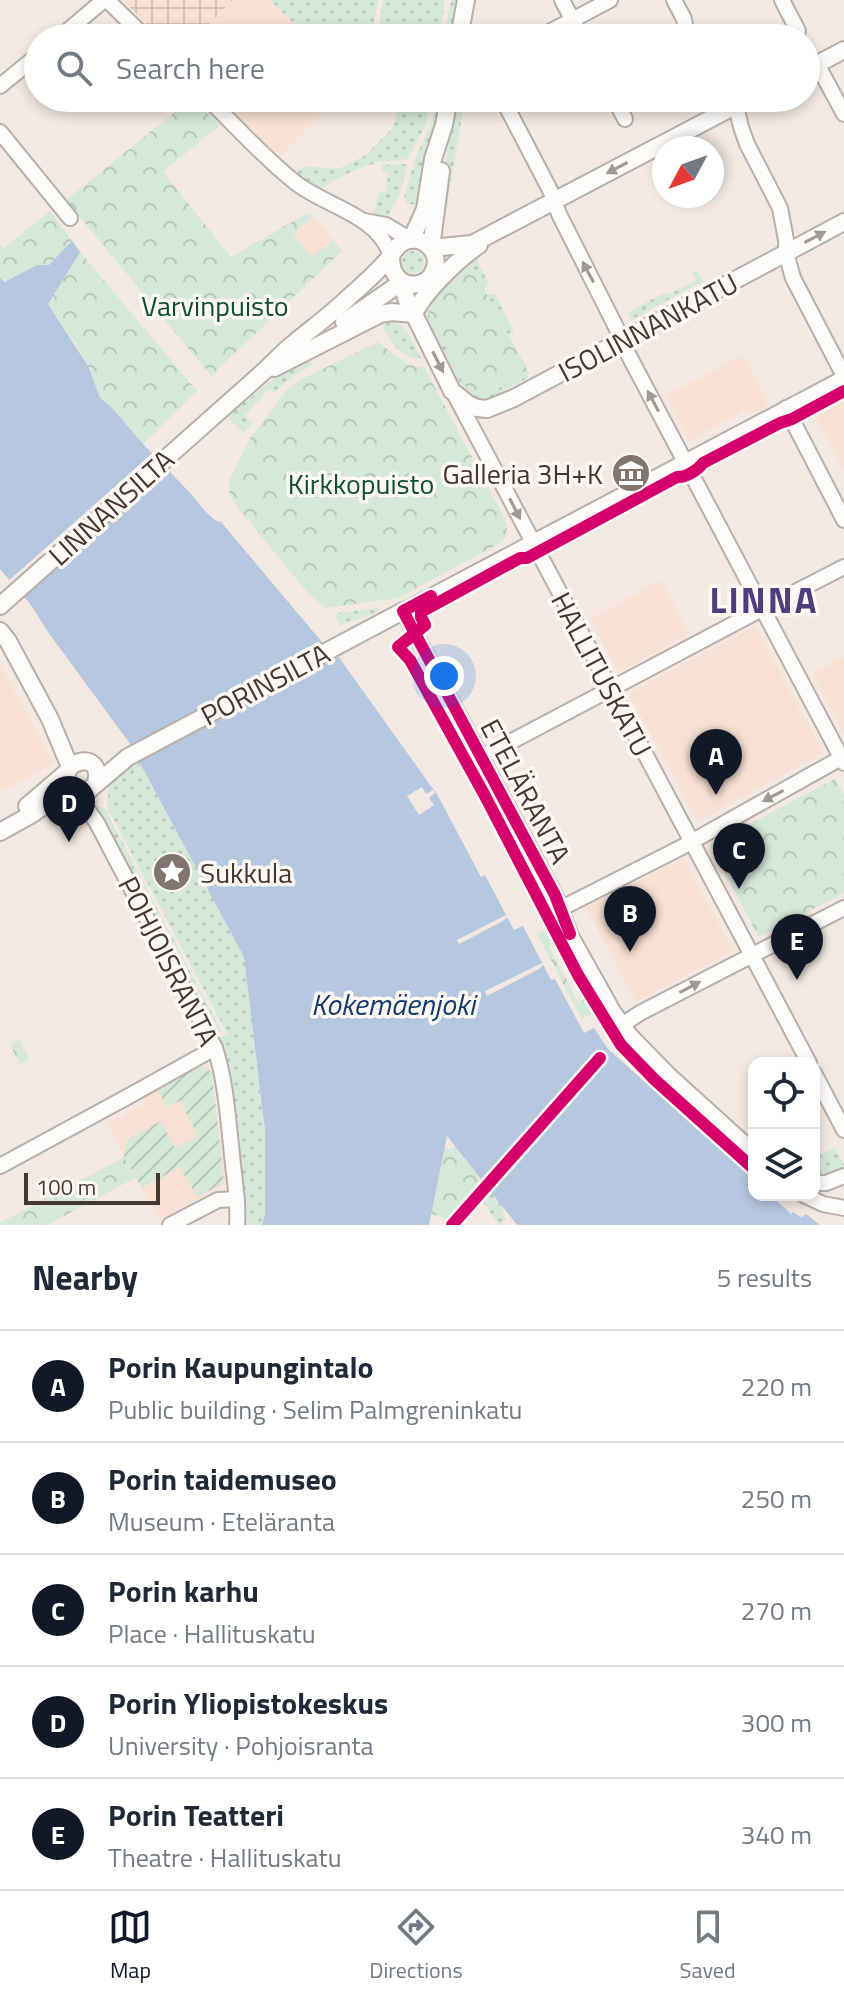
<!DOCTYPE html>
<meta charset="utf-8">
<style>
:root{--surface:#fff;--page:#f2f2f3;--text:#1f2937;--muted:#747a83;--line:#e0e1e3;--accent:#111827}
body{margin:0;font-family:"Titillium Web",sans-serif;background:var(--page);color:var(--text)}
.controls{position:absolute;right:24px;bottom:24px;display:grid;overflow:hidden;border-radius:16px;box-shadow:0 4px 12px #0003}
.controls button{width:72px;height:72px;display:grid;place-items:center;padding:0;border:0;border-bottom:2px solid var(--line);background:var(--surface);color:var(--text);font:40px sans-serif}
.compass{position:absolute;left:652px;top:136px;width:72px;height:72px;border-radius:50%;background:var(--surface);box-shadow:0 4px 12px #0003;rotate:229deg}
.scale{position:absolute;left:24px;bottom:20px;width:136px;box-sizing:border-box;padding-left:8px;border:4px solid #44372f;border-top:0;font-size:22px;line-height:28px;white-space:nowrap;color:#44372f;-webkit-text-stroke:6px #fef8f4;paint-order:stroke}
.you{position:absolute;left:444px;top:676px;width:28px;height:28px;margin:-20px;border:6px solid #fff;border-radius:50%;background:#1a73e8;box-shadow:0 0 0 12px #1a73e833}
.badge{display:grid;place-items:center;width:52px;height:52px;border-radius:50%;background:var(--accent);color:#fff;font-size:26px;font-weight:700}
.pin{position:absolute;translate:-50% -66px;filter:drop-shadow(0 2px 4px #0008)}
.pin::after{content:'';position:absolute;top:42px;width:28px;height:24px;background:inherit;clip-path:polygon(0 0,100% 0,50% 100%)}
.list{margin:0;padding:0;list-style:none}
h2{display:flex;justify-content:space-between;align-items:center;height:104px;margin:0;padding:0 32px;font-size:34px}
h2 small{font-size:26px;font-weight:400;color:var(--muted)}
.list li{display:grid;grid-template-columns:52px 1fr auto;gap:24px;align-items:center;box-sizing:border-box;height:112px;padding:0 32px;border-top:2px solid var(--line)}
.list b{display:block;font-size:30px;white-space:nowrap}
.list p{margin:0;font-size:26px;white-space:nowrap;color:var(--muted)}
.list em{font-size:26px;font-style:normal;color:var(--muted)}
.icon{flex:none;width:44px;height:44px;fill:none;stroke:currentColor;stroke-width:2;stroke-linecap:round;stroke-linejoin:round}
.map{position:relative;flex:none;width:844px;height:1225px;overflow:hidden}
.search{position:absolute;background:var(--surface);box-shadow:0 4px 12px #0003;left:24px;right:24px;top:24px;height:88px;display:flex;align-items:center;gap:20px;box-sizing:border-box;padding:0 28px;border-radius:44px;color:var(--muted);font-size:30px}
.sheet{height:664px;background:var(--surface)}
nav{display:flex;justify-content:space-around;align-items:center;box-sizing:border-box;height:112px;border-top:2px solid var(--line);background:var(--surface);font-size:22px;color:var(--muted)}
nav a{display:grid;justify-items:center;gap:4px}
nav .on{color:var(--accent)}
.map>svg:first-child{display:block}
.built{fill:#f8e1d3}
.industrial{fill:url(#industrial-grid)}
.grass{fill:url(#grass-dots)}
.park{fill:url(#park-crowns)}
.garden{fill:url(#garden-furrows)}
.water{fill:#b6c7e0}
.pier{fill:#f4e9e2}
.lines{fill:none;stroke-linecap:round;stroke-linejoin:round}
.minor-casing{stroke:#b9afa8;stroke-width:18}
.major-casing{stroke:#b9afa8;stroke-width:20}
.minor{stroke:#fdfcfb;stroke-width:14}
.major{stroke:#fdfcfb;stroke-width:16}
.cycleway-casing{stroke:#fef8f4;stroke-width:17}
.cycleway{stroke:#d6006c;stroke-width:12}
.oneway{fill:#a09a95}
.labels{text-anchor:middle;dominant-baseline:central;stroke-width:7;stroke-linejoin:round;paint-order:stroke}
.park-label{font-size:28px;fill:#0e4e35;stroke:#fef8f4}
.street-label{font-size:28px;fill:#44372f;stroke:#fef8f4}
.poi-label{font-size:28px;fill:#44372f;stroke:#fef8f4;text-anchor:end}
.water-label{font-size:30px;font-style:italic;fill:#173d6d;stroke:#fef8f4}
.district-label{font-size:36px;font-weight:bold;letter-spacing:2px;fill:#4f3e7b;stroke:#fef8f4}
</style>
<div class="map">
<svg width="844" height="1225" viewBox="0 0 844 1225">
<defs>
<pattern id="industrial-grid" width="8" height="8" patternUnits="userSpaceOnUse" patternTransform="scale(2)"><rect width="8" height="8" fill="#f8e1d3"/><path d="M0 4h8M4 0v8" fill="none" stroke="#d6c2b5"/></pattern>
<pattern id="grass-dots" width="8" height="8" patternUnits="userSpaceOnUse" patternTransform="scale(2)"><rect width="8" height="8" fill="#d5e8d9"/><path d="M2 2h.1M6 6h.1" fill="none" stroke="#b8c8bb" stroke-width="1.8" stroke-linecap="round"/></pattern>
<pattern id="park-crowns" width="20" height="18" patternUnits="userSpaceOnUse" patternTransform="scale(2)"><rect width="20" height="18" fill="#d5e8d9"/><path d="M2 6a3 3 0 1 1 6 0M12 15a3 3 0 1 1 6 0" fill="none" stroke="#b8c8bb"/></pattern>
<pattern id="garden-furrows" width="10" height="10" patternUnits="userSpaceOnUse" patternTransform="scale(2)"><rect width="10" height="10" fill="#d5e8d9"/><path d="M-1 1l2-2M0 10L10 0M9 11l2-2" fill="none" stroke="#b8c8bb"/></pattern>
</defs>
<rect width="100%" height="100%" fill="#f4e9e2"/>
<g class="built">
<polygon points="233,0 271,0 309,38 197,38"/>
<polygon points="220,98 338,98 279,157"/>
<polygon points="313,217 333,240 313,257 293,234"/>
<polygon points="743,355 769,404 750,414 748,409 689,441 666,396"/>
<polygon points="844,400 844,470 815,416"/>
<polygon points="661,580 689,634 620,671 617,670 590,619"/>
<polygon points="754,627 757,628 823,753 701,820 696,819 630,695 631,692"/>
<polygon points="844,657 844,734 812,674"/>
<polygon points="0,664 54,764 0,792"/>
<polygon points="684,858 733,951 636,1002 586,907"/>
<polygon points="203,1065 208,1066 211,1071 226,1184 159,1220 107,1124 145,1103 142,1097"/>
</g>
<polygon class="industrial" points="123,0 233,0 196,38 160,38"/>
<g class="grass">
<polygon points="270,0 378,0 372,38 309,38"/>
<polygon points="383,0 445,0 439,38 377,38"/>
<polygon points="451,0 459,0 453,38 444,38"/>
<path d="M389,98H430L426,125L407,159C398,161 389,160 380,162C362,166 332,179 319,191L297,175L298,171L305,166L338,169L366,155L391,130L397,115Z"/>
<polygon points="436,98 442,98 421,205 408,204 404,199 405,194 416,157 432,121"/>
<polygon points="456,98 465,98 447,204 441,207 443,176"/>
<polygon points="406,164 407,166 398,198 385,221 375,217 373,215 379,192 385,193 389,173 383,172 381,165"/>
<circle cx="413" cy="262" r="11"/>
<path d="M477,256L478,264L489,283L484,290L486,294H494L496,296L514,332L509,335L529,373L527,374L528,378L503,391L504,394C495,398 483,404 473,398C460,391 436,335 428,320C424,290 457,273 477,256Z"/>
<polygon points="697,270 703,281 631,320 627,313 666,292 668,295 696,280 692,272"/>
<path d="M393,317L408,333L421,358C402,360 389,340 382,325L367,329L310,359L312,365L293,376L275,392L268,390L245,416L253,423L244,432H242L226,415L234,406L250,398L279,374L375,322Z"/>
<polygon points="379,608 377,612 340,625 335,615 339,613"/>
<polygon points="139,762 244,957 265,1130 265,1215 262,1225 242,1225 217,1040 227,1033 107,807 109,785 125,770"/>
<polygon points="98,806 105,809 222,1032 216,1035 102,820"/>
<polygon points="553,914 607,1011 604,1013 550,916"/>
<polygon points="636,1050 754,1158 754,1164 666,1085 642,1062 636,1055"/>
<path d="M833,1148H835L844,1164C838,1175 825,1178 814,1174V1158Z"/>
<polygon points="489,1189 504,1208 502,1212 506,1220 499,1225 482,1200 483,1196"/>
</g>
<g class="park">
<polygon points="192,98 220,125 163,172 231,257 307,213 313,217 293,234 312,257 333,240 342,251 211,376 66,200"/>
<polygon points="50,211 80,252 197,391 143,444 100,398 79,349 48,304 0,278 0,245 4,248"/>
<polygon points="473,269 529,373 484,396 476,396 468,390 426,308 437,289"/>
<polygon points="378,342 408,365 424,367 506,521 507,533 502,542 398,598 325,608 308,593 238,508 229,492 229,480 250,438 286,391 300,380"/>
<polygon points="835,779 844,795 844,893 759,937 710,845"/>
<polygon points="551,927 558,941 549,946 578,1002 588,998 595,1012 582,1019 537,934"/>
<polygon points="19,1040 30,1059 20,1064 10,1045"/>
<polygon points="455,1146 486,1187 455,1221 431,1214 444,1149 450,1149"/>
<polygon points="124,1157 135,1178 47,1225 0,1225 0,1223"/>
</g>
<polygon class="garden" points="201,1066 207,1068 212,1073 224,1183 197,1197 180,1167 142,1188 124,1157 127,1139 161,1121 175,1148 198,1136 180,1101 167,1107 157,1089"/>
<polygon class="water" points="72,241 80,252 48,304 88,366 100,398 112,408 143,444 192,495 204,510 216,521 221,522 322,642 333,659 339,657 343,663 438,796 481,877 485,875 514,930 523,926 551,980 555,979 584,1033 594,1028 608,1049 754,1180 754,1195 771,1195 791,1214 793,1212 801,1217 806,1214 820,1225 517,1225 447,1136 429,1225 262,1225 265,1215 265,1130 244,957 128,741 48,632 31,605 0,569 0,278 5,282 37,265 49,265"/>
<g class="pier">
<polygon points="155,451 168,464 19,597 7,582"/>
<polygon points="422,787 426,794 433,790 435,793 429,798 434,805 419,815 407,796"/>
<polygon points="506,915 507,917 503,921 459,944 457,940"/>
<polygon points="542,963 543,965 539,969 487,996 485,991"/>
</g>
<g class="lines">
<defs>
<g id="minor">
<polyline points="107,0 146,38"/>
<polyline points="562,0 582,38"/>
<polyline points="674,0 684,19 686,30 690,38"/>
<polyline points="782,0 798,31"/>
<polyline points="59,38 104,0"/>
<polyline points="538,38 610,0"/>
<polyline points="817,64 844,114"/>
<polyline points="0,86 38,55"/>
<path d="M207,98C236,126 264,158 296,183C327,207 378,215 391,256"/>
<polyline points="502,98 551,192 559,214 623,341 627,352 844,763"/>
<polyline points="614,98 625,119"/>
<polyline points="736,106 741,127 747,144 780,208 786,240 786,253 793,278 844,376"/>
<polyline points="0,132 70,218"/>
<polyline points="364,221 386,225 411,240"/>
<polyline points="455,395 809,1063"/>
<polyline points="786,408 844,520"/>
<polyline points="482,757 762,609 844,567"/>
<path d="M78,790L85,806L97,823L215,1048C226,1082 228,1119 232,1155C234,1178 239,1202 237,1225"/>
<polyline points="560,909 682,847 841,758"/>
<polyline points="622,1025 640,1013 844,908"/>
<polyline points="814,1073 844,1130"/>
<polyline points="754,1152 669,1075 630,1035 613,1011 571,936 555,895 403,611 844,378"/>
<polyline points="0,1166 129,1096 215,1048"/>
<polyline points="814,1183 826,1183 844,1176"/>
<polyline points="804,1195 823,1204 844,1208"/>
<polyline points="170,1225 218,1200 237,1199"/>
</g>
<g id="major">
<polyline points="459,38 466,0"/>
<polyline points="806,70 844,50"/>
<polyline points="411,240 425,209 433,159 444,125 449,98"/>
<polyline points="431,248 472,244 750,98"/>
<polyline points="431,248 441,171"/>
<polyline points="402,282 406,298 452,391 468,404 477,408 487,409 514,398 844,222"/>
<polyline points="344,322 402,282"/>
<path d="M274,368L380,314L392,312L414,314C424,292 458,259 479,245"/>
<path d="M0,606L261,374C272,364 282,353 293,344C312,328 332,314 350,296C364,284 378,271 390,257C394,252 396,246 402,243C420,232 442,251 434,270C428,288 404,289 395,274C391,268 391,262 391,256"/>
<polyline points="0,631 8,641 50,719 70,767"/>
<path d="M96,783C105,746 51,763 71,786C76,792 82,791 89,790L128,757L403,611"/>
<polyline points="27,806 68,771"/>
<polyline points="0,832 34,813 60,794 75,789"/>
</g>
</defs>
<use href="#minor" class="minor-casing"/>
<use href="#major" class="major-casing"/>
<use href="#minor" class="minor"/>
<use href="#major" class="major"/>
<defs>
<g id="cycleway">
<polyline points="431,596 403,611 555,895 570,934"/>
<path d="M754,1169L655,1080L621,1045L578,975L484,794L410,660L398,647L425,625L421,617V612L520,558H527L677,477C685,478 698,470 703,463L780,423L792,419L844,391"/>
<polyline points="452,1225 600,1058"/>
</g>
</defs>
<use href="#cycleway" class="cycleway-casing"/>
<use href="#cycleway" class="cycleway"/>
</g>
<defs><path id="oneway-solid" d="M-6-.8H1V-3.2L6.5 0L1 3.2V.8H-6Z" transform="scale(2)"/></defs>
<g class="oneway">
<use href="#oneway-solid" transform="translate(617 168) rotate(152)"/>
<use href="#oneway-solid" transform="translate(815 237) rotate(-28)"/>
<use href="#oneway-solid" transform="translate(588 272) rotate(-118)"/>
<use href="#oneway-solid" transform="translate(438 362) rotate(63)"/>
<use href="#oneway-solid" transform="translate(653 401) rotate(-118)"/>
<use href="#oneway-solid" transform="translate(515 509) rotate(63)"/>
<use href="#oneway-solid" transform="translate(773 796) rotate(152)"/>
<use href="#oneway-solid" transform="translate(690 987) rotate(-28)"/>
</g>
<defs>
<symbol id="museum-disc" viewBox="-11 -11 22 22"><circle r="9.5" fill="#82756e" stroke="#fef8f4"/><path d="M0-6L6-3V-2H-6V-3ZM-5-1h2V3h-2ZM-1-1h2V3h-2ZM3-1h2V3H3ZM-6 4H6V6H-6Z" fill="#fff"/></symbol>
<symbol id="sight-disc" viewBox="-11 -11 22 22"><circle r="9.5" fill="#82756e" stroke="#fef8f4"/><path d="M0-6L1.8-2.2L6-1.7L2.9 1.2L3.7 5.4L0 3.3L-3.7 5.4L-2.9 1.2L-6-1.7L-1.8-2.2Z" fill="#fff"/></symbol>
</defs>
<g fill-rule="evenodd">
<use href="#museum-disc" x="609" y="451" width="44" height="44"/>
<use href="#sight-disc" x="150" y="850" width="44" height="44"/>
</g>
<g class="labels">
<g class="park-label">
<text x="215" y="305">Varvinpuisto</text>
<text x="361" y="483">Kirkkopuisto</text>
</g>
<g class="street-label">
<text transform="translate(648 327) rotate(-28)">ISOLINNANKATU</text>
<text transform="translate(111 507) rotate(-42)">LINNANSILTA</text>
<text transform="translate(602 674) rotate(62)">HALLITUSKATU</text>
<text transform="translate(265 684) rotate(-28)">PORINSILTA</text>
<text transform="translate(526 791) rotate(62)">ETELÄRANTA</text>
<text transform="translate(169 961) rotate(63)">POHJOISRANTA</text>
</g>
<g class="poi-label">
<text x="603" y="473">Galleria 3H+K</text>
<text x="200" y="872" text-anchor="start">Sukkula</text>
</g>
<g class="water-label">
<text x="393" y="1004">Kokemäenjoki</text>
</g>
<g class="district-label">
<text x="764" y="599">LINNA</text>
</g>
</g>
</svg>
<div class="controls">
<button><svg class="icon" aria-label="locate" viewBox="0 0 24 24"><circle cx="12" cy="12" r="6"/><path d="M12 2v4M12 18v4M2 12h4M18 12h4"/></svg></button>
<button><svg class="icon" aria-label="layers" viewBox="0 0 24 24"><path d="M12 4l9 5-9 5-9-5zM3 14l9 5 9-5"/></svg></button>
</div>
<svg class="compass" viewBox="-18 -18 36 36"><path d="M0-13l5 13h-10z" fill="#e53935"/><path d="M0 13l5-13h-10z" fill="#747a83"/></svg>
<div class="scale">100 m</div>
<div class="you"></div>
<div class="pin badge" style="left:716px;top:795px">A</div>
<div class="pin badge" style="left:630px;top:952px">B</div>
<div class="pin badge" style="left:739px;top:889px">C</div>
<div class="pin badge" style="left:69px;top:842px">D</div>
<div class="pin badge" style="left:797px;top:980px">E</div>
<div class="search"><svg class="icon" aria-label="search" viewBox="0 0 24 24"><circle cx="10" cy="10" r="6"/><path d="M15 15l6 6"/></svg>Search here</div>
</div>
<section class="sheet">
<h2>Nearby<small>5 results</small></h2>
<ul class="list">
<li><span class="badge">A</span><div><b>Porin Kaupungintalo</b><p>Public building · Selim Palmgreninkatu</p></div><em>220 m</em></li>
<li><span class="badge">B</span><div><b>Porin taidemuseo</b><p>Museum · Eteläranta</p></div><em>250 m</em></li>
<li><span class="badge">C</span><div><b>Porin karhu</b><p>Place · Hallituskatu</p></div><em>270 m</em></li>
<li><span class="badge">D</span><div><b>Porin Yliopistokeskus</b><p>University · Pohjoisranta</p></div><em>300 m</em></li>
<li><span class="badge">E</span><div><b>Porin Teatteri</b><p>Theatre · Hallituskatu</p></div><em>340 m</em></li>
</ul>
</section>
<nav>
<a class="on"><svg class="icon" aria-label="map" viewBox="0 0 24 24"><path d="M3 6l6-2 6 2 6-2v14l-6 2-6-2-6 2zM9 4v14M15 6v14"/></svg>Map</a>
<a><svg class="icon" aria-label="directions" viewBox="0 0 24 24"><path d="M12 3l9 9-9 9-9-9zM9 14v-3h6M13 9l2 2-2 2"/></svg>Directions</a>
<a><svg class="icon" aria-label="saved" viewBox="0 0 24 24"><path d="M7 4h10v16l-5-4-5 4z"/></svg>Saved</a>
</nav>
